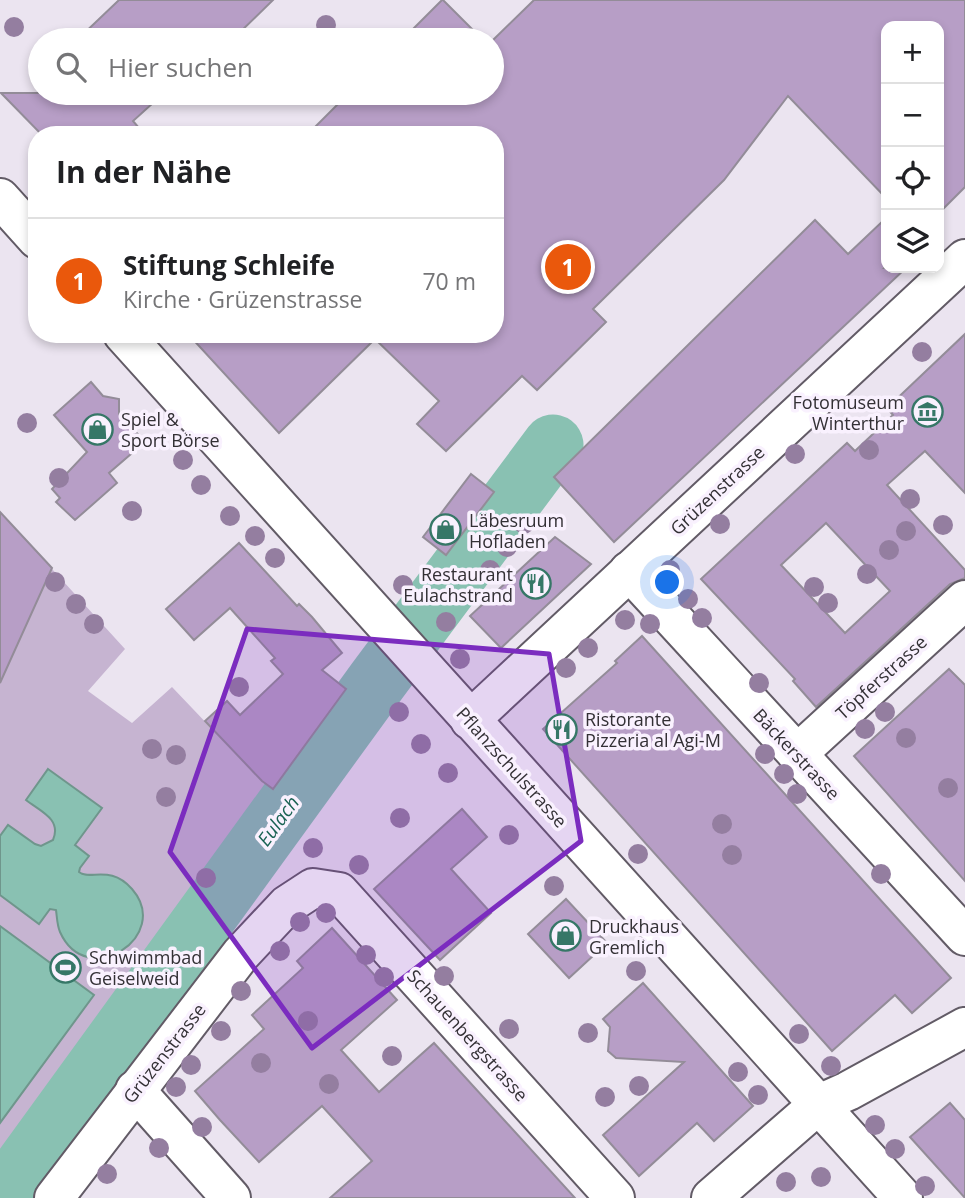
<!DOCTYPE html>
<html lang="de">
<meta charset="utf-8">
<style>
:root{--surface:#fff;--page:#f6f6f6;--text:#202124;--muted:#757577;--line:#e0e0e0;--accent:#ea580c}
body{margin:0;font-family:"Open Sans",sans-serif;background:var(--page);color:var(--text)}
.controls{position:absolute;right:21px;top:21px;display:grid;overflow:hidden;border-radius:14px;box-shadow:0 4px 10px #0003}
.controls button{width:63px;height:63px;display:grid;place-items:center;padding:0;border:0;border-bottom:2px solid var(--line);background:var(--surface);color:var(--text);font:35px sans-serif}
.you{position:absolute;left:668px;top:583px;width:24px;height:24px;margin:-18px;border:5px solid #fff;border-radius:50%;background:#1a73e8;box-shadow:0 0 0 10px #1a73e833}
.badge{display:grid;place-items:center;width:46px;height:46px;border-radius:50%;background:var(--accent);color:#fff;font-size:23px;font-weight:700}
.pin{position:absolute;translate:-50% -50%;border:4px solid #fff;box-shadow:0 2px 7px #0006}
.list{margin:0;padding:0;list-style:none}
h2{display:flex;justify-content:space-between;align-items:center;height:91px;margin:0;padding:0 28px;font-size:30px}
h2 small{font-size:23px;font-weight:400;color:var(--muted)}
.list li{display:grid;grid-template-columns:46px 1fr auto;gap:21px;align-items:center;box-sizing:border-box;height:126px;padding:0 28px;border-top:2px solid var(--line)}
.list b{display:block;font-size:26px;white-space:nowrap}
.list p{margin:0;font-size:23px;white-space:nowrap;color:var(--muted)}
.list em{font-size:23px;font-style:normal;color:var(--muted)}
.icon{flex:none;width:38px;height:38px;fill:none;stroke:currentColor;stroke-width:2;stroke-linecap:round;stroke-linejoin:round}
.map{position:relative;flex:none;width:965px;height:1198px;overflow:hidden}
.search{position:absolute;background:var(--surface);box-shadow:0 4px 10px #0003;left:28px;top:28px;width:476px;height:77px;display:flex;align-items:center;gap:18px;box-sizing:border-box;padding:0 24px;border-radius:38px;color:var(--muted);font-size:26px}
.panel{position:absolute;background:var(--surface);box-shadow:0 4px 10px #0003;left:28px;top:126px;width:476px;height:217px;border-radius:28px}
.map>svg:first-child{display:block}
.green{fill:#c6b4d1}
.water{fill:#89c1b2;stroke:#6f968c;stroke-width:2}
.lines{fill:none;stroke-linecap:round;stroke-linejoin:round}
.river{stroke:#89c1b2;stroke-width:61}
.building{fill:#b79ec6;stroke:#938c98;stroke-width:2;fill-rule:evenodd}
.minor-casing{stroke:#625b66;stroke-width:42}
.tertiary-casing{stroke:#625b66;stroke-width:42}
.minor{stroke:#fff;stroke-width:38}
.tertiary{stroke:#fff;stroke-width:38}
.tree{fill:#947ea0}
.marked{fill:#7b2cbf;fill-opacity:0.2;stroke:#7b2cbf;stroke-width:5;stroke-linejoin:round}
.labels{text-anchor:middle;dominant-baseline:central;stroke-width:7;stroke-linejoin:round;paint-order:stroke}
.poi-label{font-size:18px;fill:#333035;stroke:#f9f1fe;text-anchor:start}
.street-label{font-size:18px;fill:#333035;stroke:#f9f1fe}
.water-label{font-size:19px;font-style:italic;fill:#1b6354;stroke:#f9f1fe}
</style>
<div class="map">
<svg width="965" height="1198" viewBox="0 0 965 1198">
<rect width="100%" height="100%" fill="#ebe4f0"/>
<polygon class="green" points="0,512 125,649 88,691 132,723 172,687 274,794 0,1167"/>
<g class="water">
<path d="M48,769L102,808L75,845L89,856L80,868L79,872C90,881 110,864 132,889C173,936 87,992 60,932C57,925 57,917 56,910L50,909L39,924L0,895V836L8,825L35,844L41,846L53,840C62,819 40,811 26,800Z"/>
<polygon points="0,926 94,995 0,1123"/>
</g>
<g class="lines">
<polyline class="river" points="2,1198 377,681 553,445"/>
</g>
<g class="building">
<polygon points="119,0 273,0 232,40 77,40"/>
<polygon points="443,0 483,40 402,40 442,0"/>
<polygon points="534,0 965,0 965,187 939,213 939,26 886,26 886,198 788,96 724,180 593,309 606,322 537,390 522,376 446,451 417,424 439,401 375,339 279,433 188,334 495,334 495,135 307,135 349,93 492,93 492,41"/>
<polygon points="1,93 164,93 133,121 145,135 42,135"/>
<polygon points="886,218 886,265 884,268 906,268 614,542 554,477 815,220 848,254"/>
<path d="M965,334V493L925,451L887,485L965,570V578L950,584L816,707L793,681L795,679L701,579L847,443L855,451L893,415L887,408ZM826,523L890,591L845,633L781,565Z"/>
<polygon points="91,382 103,396 119,399 119,414 145,442 109,473 117,483 75,520 56,502 60,498 52,489 87,452 54,415"/>
<polygon points="471,474 494,492 446,555 423,537"/>
<polygon points="0,512 52,568 0,683"/>
<polygon points="555,537 591,564 501,648 470,616"/>
<polygon points="239,543 297,606 299,604 312,617 342,653 322,670 346,689 273,789 262,781 205,721 227,701 240,715 283,674 271,661 275,658 230,608 194,640 166,609"/>
<polygon points="642,636 951,978 912,1013 895,995 832,1051 543,729 617,663 615,661"/>
<polygon points="949,669 965,685 965,881 854,756"/>
<polygon points="462,809 487,837 451,869 491,913 440,960 374,889"/>
<polygon points="566,899 607,943 569,978 528,934"/>
<polygon points="332,928 397,1000 341,1050 379,1092 434,1043 575,1198 330,1198 372,1161 322,1106 259,1162 220,1120 195,1091 264,1029 252,1015 303,968 297,961"/>
<polygon points="643,983 753,1106 714,1141 697,1123 639,1176 603,1135 684,1062 616,1058 608,1051 610,1027 603,1019"/>
<polygon points="950,1103 965,1120 965,1198 910,1137"/>
</g>
<g class="lines">
<defs>
<g id="minor">
<polyline points="629,571 965,936"/>
<polyline points="470,720 965,259"/>
<polyline points="797,754 965,600"/>
<polyline points="135,1090 231,1198"/>
<polyline points="54,1198 241,954 287,905 313,888 339,892 615,1198"/>
<polyline points="711,1198 819,1104 848,1091 965,1027"/>
</g>
<g id="tertiary">
<polyline points="0,198 37,239"/>
<polyline points="123,334 903,1198"/>
</g>
</defs>
<use href="#minor" class="minor-casing"/>
<use href="#tertiary" class="tertiary-casing"/>
<use href="#minor" class="minor"/>
<use href="#tertiary" class="tertiary"/>
</g>
<g class="tree">
<circle cx="326" cy="25" r="10"/>
<circle cx="14" cy="27" r="10"/>
<circle cx="922" cy="352" r="10"/>
<circle cx="27" cy="423" r="10"/>
<circle cx="869" cy="450" r="10"/>
<circle cx="795" cy="454" r="10"/>
<circle cx="183" cy="460" r="10"/>
<circle cx="59" cy="478" r="10"/>
<circle cx="201" cy="485" r="10"/>
<circle cx="910" cy="499" r="10"/>
<circle cx="132" cy="511" r="10"/>
<circle cx="230" cy="516" r="10"/>
<circle cx="524" cy="524" r="10"/>
<circle cx="720" cy="524" r="10"/>
<circle cx="943" cy="525" r="10"/>
<circle cx="906" cy="531" r="10"/>
<circle cx="255" cy="536" r="10"/>
<circle cx="507" cy="547" r="10"/>
<circle cx="889" cy="550" r="10"/>
<circle cx="275" cy="558" r="10"/>
<circle cx="490" cy="570" r="10"/>
<circle cx="670" cy="570" r="10"/>
<circle cx="867" cy="574" r="10"/>
<circle cx="55" cy="582" r="10"/>
<circle cx="403" cy="585" r="10"/>
<circle cx="814" cy="587" r="10"/>
<circle cx="688" cy="599" r="10"/>
<circle cx="828" cy="603" r="10"/>
<circle cx="76" cy="604" r="10"/>
<circle cx="702" cy="618" r="10"/>
<circle cx="625" cy="620" r="10"/>
<circle cx="446" cy="622" r="10"/>
<circle cx="94" cy="624" r="10"/>
<circle cx="650" cy="624" r="10"/>
<circle cx="588" cy="648" r="10"/>
<circle cx="460" cy="659" r="10"/>
<circle cx="566" cy="668" r="10"/>
<circle cx="759" cy="683" r="10"/>
<circle cx="239" cy="687" r="10"/>
<circle cx="399" cy="712" r="10"/>
<circle cx="885" cy="712" r="10"/>
<circle cx="865" cy="729" r="10"/>
<circle cx="906" cy="738" r="10"/>
<circle cx="421" cy="744" r="10"/>
<circle cx="152" cy="749" r="10"/>
<circle cx="765" cy="754" r="10"/>
<circle cx="176" cy="755" r="10"/>
<circle cx="448" cy="773" r="10"/>
<circle cx="784" cy="774" r="10"/>
<circle cx="948" cy="788" r="10"/>
<circle cx="797" cy="794" r="10"/>
<circle cx="166" cy="797" r="10"/>
<circle cx="400" cy="818" r="10"/>
<circle cx="722" cy="824" r="10"/>
<circle cx="509" cy="835" r="10"/>
<circle cx="313" cy="848" r="10"/>
<circle cx="638" cy="854" r="10"/>
<circle cx="732" cy="855" r="10"/>
<circle cx="359" cy="865" r="10"/>
<circle cx="881" cy="874" r="10"/>
<circle cx="206" cy="878" r="10"/>
<circle cx="554" cy="886" r="10"/>
<circle cx="326" cy="913" r="10"/>
<circle cx="300" cy="922" r="10"/>
<circle cx="280" cy="951" r="10"/>
<circle cx="366" cy="955" r="10"/>
<circle cx="636" cy="971" r="10"/>
<circle cx="444" cy="976" r="10"/>
<circle cx="384" cy="977" r="10"/>
<circle cx="241" cy="991" r="10"/>
<circle cx="308" cy="1021" r="10"/>
<circle cx="509" cy="1029" r="10"/>
<circle cx="221" cy="1031" r="10"/>
<circle cx="588" cy="1033" r="10"/>
<circle cx="799" cy="1034" r="10"/>
<circle cx="392" cy="1056" r="10"/>
<circle cx="261" cy="1063" r="10"/>
<circle cx="191" cy="1065" r="10"/>
<circle cx="831" cy="1066" r="10"/>
<circle cx="738" cy="1072" r="10"/>
<circle cx="329" cy="1084" r="10"/>
<circle cx="639" cy="1086" r="10"/>
<circle cx="176" cy="1087" r="10"/>
<circle cx="758" cy="1095" r="10"/>
<circle cx="605" cy="1097" r="10"/>
<circle cx="875" cy="1125" r="10"/>
<circle cx="202" cy="1127" r="10"/>
<circle cx="159" cy="1148" r="10"/>
<circle cx="895" cy="1149" r="10"/>
<circle cx="107" cy="1174" r="10"/>
<circle cx="821" cy="1177" r="10"/>
<circle cx="786" cy="1182" r="10"/>
<circle cx="925" cy="1186" r="10"/>
</g>
<path class="marked" d="M247,629L549,654L581,841L312,1048L170,852Z"/>
<defs>
<symbol id="museum-ring" viewBox="-11 -11 22 22"><circle r="9.5" fill="#f9f1fe" stroke="#367767" stroke-width="1.5"/><path d="M0-6L6-3V-2H-6V-3ZM-5-1h2V3h-2ZM-1-1h2V3h-2ZM3-1h2V3H3ZM-6 4H6V6H-6Z" fill="#367767"/></symbol>
<symbol id="shop-ring" viewBox="-11 -11 22 22"><circle r="9.5" fill="#f9f1fe" stroke="#367767" stroke-width="1.5"/><path d="M-5-2.5h2.3a2.7 3.5 0 0 1 5.4 0H5L5.5 6h-11ZM-1.5-2.5h3a1.5 2.3 0 0 0-3 0Z" fill="#367767"/></symbol>
<symbol id="restaurant-ring" viewBox="-11 -11 22 22"><circle r="9.5" fill="#f9f1fe" stroke="#367767" stroke-width="1.5"/><path d="M-5-6h1v4h1v-4h1v4h1v-4h1v5L-1.5 .5V6h-2V.5L-5-1ZM5-6V6H3V1.5H1.5Q1.5-4 5-6Z" fill="#367767"/></symbol>
<symbol id="stadium-ring" viewBox="-11 -11 22 22"><circle r="9.5" fill="#f9f1fe" stroke="#367767" stroke-width="1.5"/><path d="M0-5a6.5 5 0 1 0 0 10a6.5 5 0 1 0 0-10ZM-3.5-1.8h7v3.6h-7Z" fill="#367767"/></symbol>
</defs>
<g fill-rule="evenodd">
<use href="#museum-ring" x="910" y="394" width="35" height="35"/>
<use href="#shop-ring" x="80" y="412" width="35" height="35"/>
<use href="#shop-ring" x="428" y="512" width="35" height="35"/>
<use href="#restaurant-ring" x="518" y="566" width="35" height="35"/>
<use href="#restaurant-ring" x="544" y="712" width="35" height="35"/>
<use href="#shop-ring" x="548" y="918" width="35" height="35"/>
<use href="#stadium-ring" x="48" y="950" width="35" height="35"/>
</g>
<g class="labels">
<g class="poi-label">
<text x="904" y="402" text-anchor="end">Fotomuseum<tspan x="904" dy="21">Winterthur</tspan></text>
<text x="121" y="419">Spiel &amp;<tspan x="121" dy="21">Sport Börse</tspan></text>
<text x="469" y="520">Läbesruum<tspan x="469" dy="21">Hofladen</tspan></text>
<text x="513" y="574" text-anchor="end">Restaurant<tspan x="513" dy="21">Eulachstrand</tspan></text>
<text x="585" y="719">Ristorante<tspan x="585" dy="21">Pizzeria al Agi-M</tspan></text>
<text x="589" y="926">Druckhaus<tspan x="589" dy="21">Gremlich</tspan></text>
<text x="89" y="957">Schwimmbad<tspan x="89" dy="21">Geiselweid</tspan></text>
</g>
<g class="street-label">
<text transform="translate(717 490) rotate(-43)">Grüzenstrasse</text>
<text transform="translate(881 677) rotate(-42)">Töpferstrasse</text>
<text transform="translate(797 754) rotate(47)">Bäckerstrasse</text>
<text transform="translate(512 767) rotate(48)">Pflanzschulstrasse</text>
<text transform="translate(468 1035) rotate(48)">Schauenbergstrasse</text>
<text transform="translate(164 1053) rotate(-52)">Grüzenstrasse</text>
</g>
<g class="water-label">
<text transform="translate(278 821) rotate(-54)">Eulach</text>
</g>
</g>
</svg>
<div class="controls">
<button>+</button>
<button>−</button>
<button><svg class="icon" aria-label="locate" viewBox="0 0 24 24"><circle cx="12" cy="12" r="6"/><path d="M12 2v4M12 18v4M2 12h4M18 12h4"/></svg></button>
<button><svg class="icon" aria-label="layers" viewBox="0 0 24 24"><path d="M12 4l9 5-9 5-9-5zM3 14l9 5 9-5"/></svg></button>
</div>
<div class="you"></div>
<div class="pin badge" style="left:568px;top:267px">1</div>
<div class="search"><svg class="icon" aria-label="search" viewBox="0 0 24 24"><circle cx="10" cy="10" r="6"/><path d="M15 15l6 6"/></svg>Hier suchen</div>
<section class="panel">
<h2>In der Nähe<small></small></h2>
<ul class="list">
<li><span class="badge">1</span><div><b>Stiftung Schleife</b><p>Kirche · Grüzenstrasse</p></div><em>70 m</em></li>
</ul>
</section>
</div>
